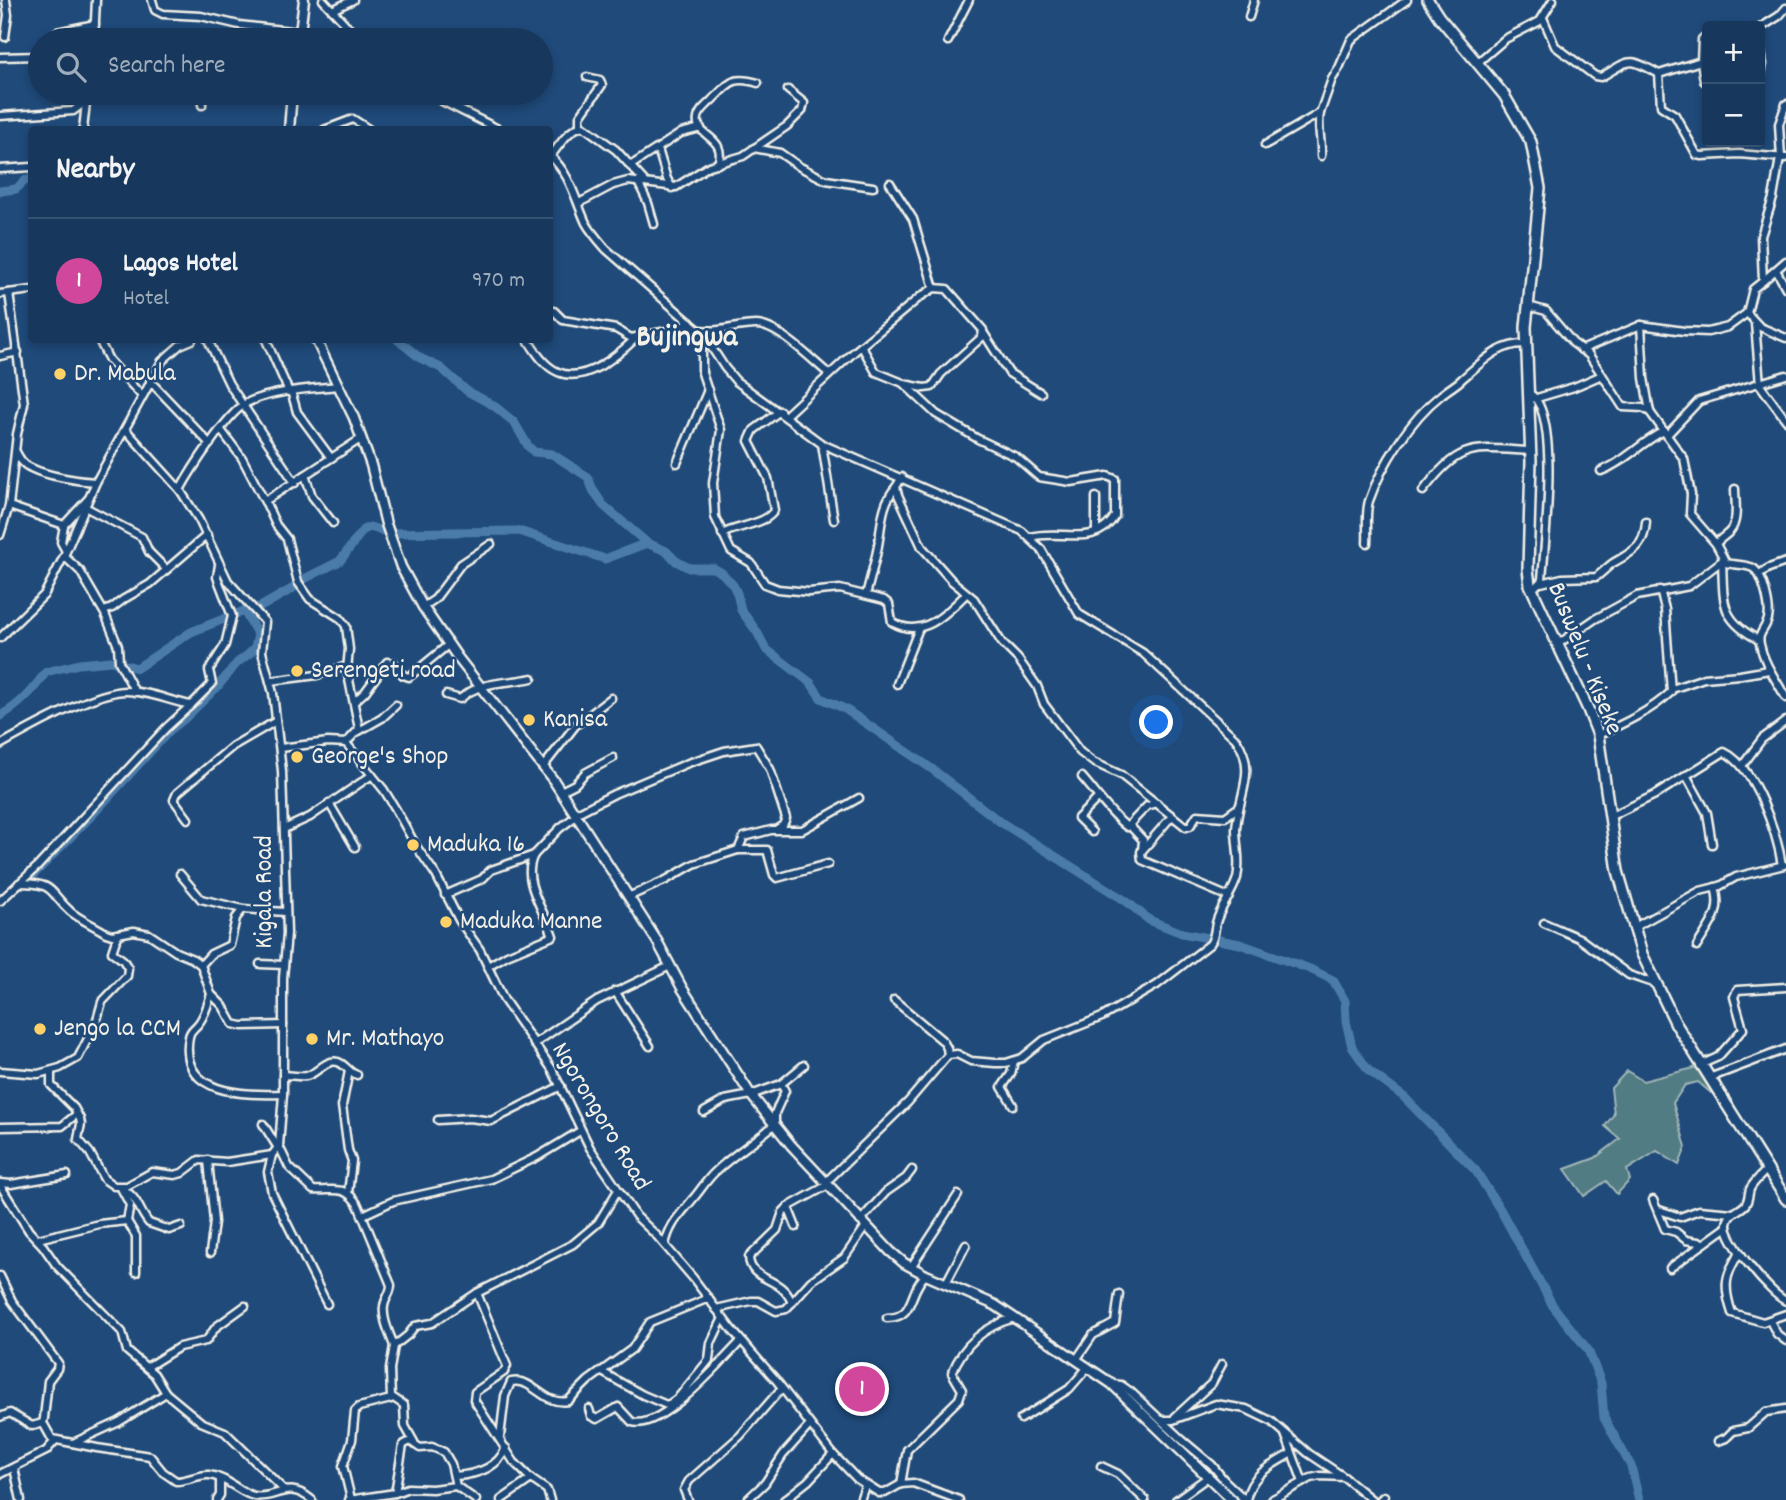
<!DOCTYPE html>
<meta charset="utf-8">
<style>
:root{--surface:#17385c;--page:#203f62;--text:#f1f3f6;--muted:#9eacbb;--line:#365272;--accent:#ffd166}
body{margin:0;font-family:Dekko,sans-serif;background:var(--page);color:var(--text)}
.controls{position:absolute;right:21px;top:21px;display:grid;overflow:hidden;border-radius:7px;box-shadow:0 4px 10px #0003}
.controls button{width:63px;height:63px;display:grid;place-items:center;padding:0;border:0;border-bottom:2px solid var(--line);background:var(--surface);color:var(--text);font:35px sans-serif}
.you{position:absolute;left:1157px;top:723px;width:24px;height:24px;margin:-18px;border:5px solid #fff;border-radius:50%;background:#1a73e8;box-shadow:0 0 0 10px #1a73e833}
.badge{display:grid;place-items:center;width:46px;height:46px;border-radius:50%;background:var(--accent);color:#fff;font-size:23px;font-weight:700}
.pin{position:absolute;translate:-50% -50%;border:4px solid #fff;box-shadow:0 2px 7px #0006}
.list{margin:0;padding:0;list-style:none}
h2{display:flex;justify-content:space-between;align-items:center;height:91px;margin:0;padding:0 28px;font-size:30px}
h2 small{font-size:23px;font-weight:400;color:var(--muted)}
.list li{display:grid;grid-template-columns:46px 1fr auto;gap:21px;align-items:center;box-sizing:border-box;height:126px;padding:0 28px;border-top:2px solid var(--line)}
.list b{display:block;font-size:26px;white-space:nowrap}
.list p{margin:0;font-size:23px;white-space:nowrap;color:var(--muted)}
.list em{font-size:23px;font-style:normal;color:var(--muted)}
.icon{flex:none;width:38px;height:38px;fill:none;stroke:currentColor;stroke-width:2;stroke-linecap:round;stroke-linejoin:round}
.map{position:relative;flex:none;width:1786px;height:1500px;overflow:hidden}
.search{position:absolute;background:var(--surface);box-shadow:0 4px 10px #0003;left:28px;top:28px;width:525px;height:77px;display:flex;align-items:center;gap:18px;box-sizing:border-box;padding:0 24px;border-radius:38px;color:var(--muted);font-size:26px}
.panel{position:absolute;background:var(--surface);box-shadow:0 4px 10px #0003;left:28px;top:126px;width:525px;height:217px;border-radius:7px}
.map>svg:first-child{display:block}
.green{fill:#517c83;stroke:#a2b6b6;stroke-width:2}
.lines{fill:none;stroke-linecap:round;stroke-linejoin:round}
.river{stroke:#4c7ba9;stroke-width:9}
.minor-casing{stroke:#f4f1e8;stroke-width:11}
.tertiary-casing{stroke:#f4f1e8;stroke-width:13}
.secondary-casing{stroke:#f4f1e8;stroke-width:14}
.minor{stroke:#1f4a7a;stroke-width:6}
.tertiary{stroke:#1f4a7a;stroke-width:8}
.secondary{stroke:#1f4a7a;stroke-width:9}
.poi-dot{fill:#ffd166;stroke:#1f4a7a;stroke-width:2.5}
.labels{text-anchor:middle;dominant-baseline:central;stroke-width:5;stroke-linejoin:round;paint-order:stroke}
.poi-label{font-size:26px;fill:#f4f1e8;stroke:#1f4a7a;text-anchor:start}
.street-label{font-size:26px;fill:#f4f1e8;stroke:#1f4a7a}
.quarter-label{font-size:30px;font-weight:bold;fill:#f4f1e8;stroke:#1f4a7a}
</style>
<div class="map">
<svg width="1786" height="1500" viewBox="0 0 1786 1500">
<rect width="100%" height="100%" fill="#1f4a7a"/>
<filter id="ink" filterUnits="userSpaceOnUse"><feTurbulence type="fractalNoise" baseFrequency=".0143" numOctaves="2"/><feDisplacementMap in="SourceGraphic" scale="14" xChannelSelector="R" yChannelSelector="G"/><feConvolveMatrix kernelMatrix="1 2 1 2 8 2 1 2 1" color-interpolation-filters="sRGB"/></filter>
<g filter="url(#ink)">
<polygon class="green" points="1705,1065 1719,1079 1721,1085 1711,1093 1698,1082 1685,1085 1673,1103 1686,1147 1679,1165 1657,1151 1627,1170 1630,1180 1617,1194 1606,1181 1584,1196 1565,1169 1595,1158 1620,1139 1605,1126 1614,1114 1611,1088 1627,1071 1643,1081"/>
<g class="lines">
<g class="river">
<polyline points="0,191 16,189 26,180 32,179"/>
<polyline points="398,340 420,358 441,368 467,391 493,405 514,422 528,446 534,452 552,454 588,477 593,490 603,505 647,543 666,551 676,561 689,568 713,568 722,573 733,585 737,593 741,610 757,632 766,649 811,683 821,698 845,709 932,769 999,821 1126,901 1149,920 1182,933 1240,944 1310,969 1333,980 1345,1001 1346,1021 1352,1047 1369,1071 1404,1097 1476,1171 1501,1211 1553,1306 1588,1350 1601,1383 1604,1418 1631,1466 1639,1500"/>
<path d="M0,716C20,705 33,690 46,672L79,664L111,661L137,668L191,632L244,611"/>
<polyline points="29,879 94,813 170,730 183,720 219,685 237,663 250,653 255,647 258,635 244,611 262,606 292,589 298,582 340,561 363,530 370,527 389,533 519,531 605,559 647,543"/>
</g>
<defs>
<g id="minor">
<polyline points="152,0 155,10 163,14 201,16 239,25 300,32"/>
<polyline points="323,0 360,40"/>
<polyline points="332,10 353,0"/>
<polyline points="1249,17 1254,0"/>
<path d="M1543,18L1555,46L1595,76L1601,77C1631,60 1627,56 1659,74L1661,106L1675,115L1697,155L1702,156L1739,154L1786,158"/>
<polyline points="1760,28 1779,16 1786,8"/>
<polyline points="57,32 95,24"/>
<polyline points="5,37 8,15 6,0"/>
<polyline points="94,40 96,0"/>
<polyline points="487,40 487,39"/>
<polyline points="948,41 969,0"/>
<polyline points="1760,47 1763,64 1760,77"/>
<polyline points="0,57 40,56"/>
<polyline points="1701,61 1704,81 1707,83"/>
<polyline points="1477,63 1505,39 1540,21 1553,0"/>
<polyline points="1659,74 1701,61 1702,39 1707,35"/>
<polyline points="426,93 500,130"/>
<polyline points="202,105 202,93"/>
<path d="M1320,113C1317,127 1322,141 1321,156"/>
<polyline points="0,116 73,111 85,102"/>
<polyline points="580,126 580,116 602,85 600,80 587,77"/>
<polyline points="83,130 87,93"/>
<polyline points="324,130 353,119 370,130"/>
<polyline points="1265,145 1320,113 1332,79 1339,68 1351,40 1407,0"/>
<polyline points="754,148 780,153 800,167 826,180 873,187"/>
<polyline points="658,149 667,179 672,188"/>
<path d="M550,156C570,173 575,199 586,223C591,232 599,241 606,249L702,333L725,368L736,381L822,444L1022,531L1041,549L1079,614L1143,653L1236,739C1258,771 1238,795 1236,829C1236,846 1241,861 1237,878C1232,895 1220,907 1216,923C1214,931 1215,937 1210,944L1157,985L1102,1017L1044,1040L1022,1058L1006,1063H995L971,1061L957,1054L948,1055L908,1102L826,1182"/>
<path d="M550,157C560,145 568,129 583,126L616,150L646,183"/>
<polyline points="1781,158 1779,124 1786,104"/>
<path d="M718,164C728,136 694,137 698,118C699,111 706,106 711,101C729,84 731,75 758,83"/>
<polyline points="630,166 681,133 701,128"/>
<polyline points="0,169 32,167"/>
<polyline points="638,182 648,203 654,224"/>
<polyline points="890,183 913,219 934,288"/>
<polyline points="579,203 613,185 628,181 676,187 709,166 743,156 787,126 802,111 804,103 788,90"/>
<polyline points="1776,270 1786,288"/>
<polyline points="1763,281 1786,261"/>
<polyline points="0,294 32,290"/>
<path d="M1528,306L1546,311L1573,343L1589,355L1623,407L1643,408L1650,412L1684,459L1691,494L1690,514L1716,544L1726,563C1734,565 1745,564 1753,568C1763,574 1771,608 1768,619C1766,629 1757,633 1760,644C1764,664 1777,681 1786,698"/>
<polyline points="554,311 563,320 616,329 631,338 677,329 690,322"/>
<polyline points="1747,313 1760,327 1786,338"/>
<polyline points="1755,323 1760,385 1786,420"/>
<polyline points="1641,325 1644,378 1650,412"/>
<path d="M700,330C720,333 736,325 756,325C778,325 812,360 829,374"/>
<polyline points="983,332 1009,373 1041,393"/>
<path d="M702,335V373L721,430L713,483L715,517L731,551L751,563L765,584L778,589L809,592L840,589L884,600L889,604L892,622C922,640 946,614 966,594"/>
<polyline points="99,340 109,360 142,396"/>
<polyline points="208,340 229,384 295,483"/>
<polyline points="266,340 289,392"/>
<path d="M528,340C535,351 544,366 558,372C585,384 618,355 636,338"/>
<path d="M862,347L876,372L903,383L936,414L978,439L1016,457L1039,477L1071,482L1107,476L1115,479V516C1095,549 1061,528 1030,537"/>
<polyline points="1581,350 1641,325 1684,331 1708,332 1728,327 1747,313 1753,289 1763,281 1761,236 1773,198 1780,158"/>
<polyline points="0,356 18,352"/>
<polyline points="150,381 210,444"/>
<polyline points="291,391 297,412 331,458"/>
<path d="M1528,393C1562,406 1544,546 1542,580L1532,590"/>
<polyline points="1537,398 1574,387 1602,375"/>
<polyline points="786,415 854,352 920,297 934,288 947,289 983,330 982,337 941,374 932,387 924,388 904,384"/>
<path d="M125,429L180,490L199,520L228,581L265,622L262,652L273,693L282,771L287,933L283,978V1094L279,1146L289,1167L313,1190C333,1192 344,1183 358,1205L391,1285C391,1294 385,1298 384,1306C382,1319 390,1334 394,1346"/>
<polyline points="221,430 242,458 265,502"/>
<polyline points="1667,435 1699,401 1786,375"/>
<polyline points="822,444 834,520"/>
<path d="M16,452C20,459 23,465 31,468C47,476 78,481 96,482"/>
<polyline points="677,463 708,390"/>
<path d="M1601,471C1625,462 1641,442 1664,431"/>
<polyline points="305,475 312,496 333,523"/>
<polyline points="902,477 896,487 898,495 922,547 952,581 974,599 1002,643 1018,659 1037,686 1044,704 1080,752 1093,762 1121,775 1186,827 1190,826 1197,815 1225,817 1239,807"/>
<path d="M180,490C191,470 227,414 245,404C268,391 313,388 339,386"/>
<path d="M1423,491C1461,442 1472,448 1530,451"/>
<polyline points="1096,497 1096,532"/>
<polyline points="9,506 64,525 88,499"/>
<polyline points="85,507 142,537 149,552 166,569"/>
<polyline points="64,525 61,542 66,551"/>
<path d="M722,534C736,526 768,524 774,510L768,478L749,441L754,430L780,411"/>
<polyline points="0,535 9,506 17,434 24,404 9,293"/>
<path d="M1367,543C1368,530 1365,514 1369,501C1381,466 1411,418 1441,395C1448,389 1456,385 1462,379C1482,362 1499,343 1526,344"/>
<path d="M1716,544C1720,538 1726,536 1730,531C1739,521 1735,501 1735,489"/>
<polyline points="64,556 80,571 105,614 118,646 119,662 135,692"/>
<path d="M1722,561C1724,602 1719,619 1759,640"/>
<polyline points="1759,574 1769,568 1786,562"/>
<path d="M1541,583L1562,578L1596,577C1602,573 1607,567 1613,563C1633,551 1644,548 1646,522"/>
<path d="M866,595C870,580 874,565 877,551C882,528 880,505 896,487"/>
<polyline points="423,607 435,599 461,564 491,544"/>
<polyline points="104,611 112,608 124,599 150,584 207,535"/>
<polyline points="0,638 44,595 64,556 96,482 162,361 180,345 192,340"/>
<polyline points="1558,644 1595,619 1637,596 1689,586 1723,560"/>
<polyline points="270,681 317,675 347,666"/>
<polyline points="897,684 919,628"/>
<polyline points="1672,689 1704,678 1740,675 1769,670"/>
<path d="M446,695L460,699C481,680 507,684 532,678"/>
<polyline points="354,702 365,692 387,662 394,663 403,675 409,677 448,645"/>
<polyline points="359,731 382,718 396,705"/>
<path d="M1598,735C1623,724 1651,711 1671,692L1665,609L1660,590"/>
<polyline points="346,743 359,729 347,670 349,649 346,626 340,618 310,599 298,582 287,539 276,525 265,501 362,438"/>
<path d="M0,745C28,729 96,691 126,691C149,691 169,701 191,705L212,684L209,670L225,645L232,616L217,577L219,565"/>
<polyline points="280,748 328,742 346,743 384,790 395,808 416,846 436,875 459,920 480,950 504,1000 552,1069 590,1148 636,1216 657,1236 693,1278 732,1330 776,1380 833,1454 857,1479 879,1493 885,1493 901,1484 913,1483 959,1500"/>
<polyline points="1742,766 1762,739 1786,721"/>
<polyline points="543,767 575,726 611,698"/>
<polyline points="1686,775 1707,813 1712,844"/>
<path d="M1082,777C1097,794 1109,813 1127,827L1147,806L1157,803"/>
<polyline points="561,791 575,784 585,773 613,758"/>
<polyline points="329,803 355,847"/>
<polyline points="575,814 614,794 688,763 724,751 756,746 770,769 786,818 783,825 777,829"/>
<polyline points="1172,816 1141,852 1142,860 1229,897"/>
<path d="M1609,817L1655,795L1724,752C1755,766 1777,834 1782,865"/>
<polyline points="188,819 174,800 177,793 233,746 276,721"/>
<polyline points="1130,826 1143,840 1142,850"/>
<polyline points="284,829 310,817 372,775"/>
<polyline points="1092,832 1078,818 1098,798"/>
<polyline points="738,850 767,850 774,875 777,878 828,864"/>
<polyline points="180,874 201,899 243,909"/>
<path d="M19,883C57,883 48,892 71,912C81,920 95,926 106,933L112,935L134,931L149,934L176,952L193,959L201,965L211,994L223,1006L233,1024L242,1026L283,1025"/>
<polyline points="445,895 482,879 491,870 534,855 560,828 576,816"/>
<polyline points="628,897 666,880 694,864 738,850 744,837 771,830 802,830 859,798"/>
<polyline points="0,901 38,866 166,728 191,705"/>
<polyline points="1544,923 1579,938 1629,975 1656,984"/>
<polyline points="1633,928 1700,891 1720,886 1736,877 1784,865"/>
<path d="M1697,946C1710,924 1723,913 1715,887"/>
<polyline points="260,964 284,965"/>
<polyline points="201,965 211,954 230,945 236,918 243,909 285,912"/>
<path d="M488,966L507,955L553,936C545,911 520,881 534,855"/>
<polyline points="615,991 650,1046"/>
<path d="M211,994C208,1004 205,1016 198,1024C194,1029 190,1030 189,1037C178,1096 245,1095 283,1094"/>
<polyline points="894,1000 943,1041 947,1048 948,1055"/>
<polyline points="534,1044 597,1001 670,966"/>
<polyline points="1700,1065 1718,1057 1743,1029 1734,997 1737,990 1786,987"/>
<polyline points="0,1071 38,1074 60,1068 78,1058 96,1023 102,1002 127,976 128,968 123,960 112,952 118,934"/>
<polyline points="51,1071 51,1085 74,1108 80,1119 81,1124 78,1139 90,1153 104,1179 114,1186 127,1186 152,1172 175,1175 182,1173 199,1160 227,1162 272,1155"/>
<path d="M283,1075C290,1075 299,1077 306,1076C317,1074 325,1059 338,1062C346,1065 349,1073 357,1075"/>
<polyline points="1709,1078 1786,1049"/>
<polyline points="1013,1105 1002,1087 1011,1074 1014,1061"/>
<polyline points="704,1112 725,1100 751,1095 781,1084 804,1065"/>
<polyline points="438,1120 470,1118 491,1121 561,1086"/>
<polyline points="263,1124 278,1148"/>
<polyline points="0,1127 62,1126 77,1114"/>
<polyline points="279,1146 272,1155 268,1172 272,1193 327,1304"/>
<polyline points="208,1160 214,1222 210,1253"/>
<path d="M1768,1168C1762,1175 1754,1181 1750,1189C1748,1195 1749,1200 1745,1205C1738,1212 1729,1212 1727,1224C1725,1240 1771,1295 1786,1301"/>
<polyline points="0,1183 11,1184 67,1175"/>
<polyline points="0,1185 29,1231 43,1246 57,1266 122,1332 127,1351 154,1374 166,1393 201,1422 225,1432 283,1489"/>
<polyline points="121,1188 130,1205 127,1221 136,1236 136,1272"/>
<path d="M122,1189C138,1196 139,1212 149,1223L169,1230L181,1226"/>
<polyline points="348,1193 352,1161 348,1150 342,1106 349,1071"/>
<polyline points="1653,1200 1665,1229 1676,1232 1686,1240 1704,1243"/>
<polyline points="788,1207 796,1227"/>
<polyline points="1659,1210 1680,1217 1699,1210 1733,1213"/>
<polyline points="363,1215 393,1201 491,1179 537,1157 580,1131"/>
<polyline points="860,1221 886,1192 906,1178 912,1170"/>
<polyline points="38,1239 99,1224 127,1221"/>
<path d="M665,1245C669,1225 679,1216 692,1200C701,1190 706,1180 716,1171C734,1154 756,1141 775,1124V1113L785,1091L781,1084"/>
<path d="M1740,1252C1725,1275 1723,1286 1732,1313L1763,1322L1786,1314"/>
<polyline points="911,1267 958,1195"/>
<polyline points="1670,1268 1727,1227"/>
<path d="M0,1276L12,1301L58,1363L57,1369L48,1381L44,1418L43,1423L52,1439L97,1448L150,1456L163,1472L176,1481C188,1481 199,1474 209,1475C227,1477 241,1494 254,1496C277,1500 286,1479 312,1500"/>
<polyline points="946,1283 966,1245"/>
<polyline points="477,1293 507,1366 504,1372 475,1392 474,1400 514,1462 531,1479 547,1490 550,1500"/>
<path d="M792,1303C782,1275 750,1283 749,1257L777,1230L783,1212L788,1207L828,1185"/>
<polyline points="716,1309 751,1301 758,1301 776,1311 786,1309 811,1281 844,1258 866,1226"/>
<path d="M887,1318C916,1318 908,1290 926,1275"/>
<polyline points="1770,1321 1777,1334 1786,1341"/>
<polyline points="1076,1360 1093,1335 1115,1323 1119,1294"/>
<polyline points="147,1367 179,1347 206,1341 216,1327 245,1306"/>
<polyline points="602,1372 643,1395 669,1406"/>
<polyline points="1112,1384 1121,1385 1131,1392 1181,1439 1212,1465 1224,1480 1245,1500"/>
<polyline points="392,1397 404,1405 405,1426 414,1442"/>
<polyline points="668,1405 678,1398 709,1360 711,1343 723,1318"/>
<path d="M589,1409L591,1416L597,1419L618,1407L632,1422C661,1431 722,1361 741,1341"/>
<polyline points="0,1417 10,1413 32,1426 43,1423"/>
<polyline points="1175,1417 1212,1383 1222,1364"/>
<polyline points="1021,1419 1069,1389 1088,1367"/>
<polyline points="1161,1420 1173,1420 1216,1404 1246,1409 1271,1421 1308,1453 1344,1477 1372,1500"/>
<polyline points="1285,1434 1303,1482"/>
<path d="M500,1437L505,1396L511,1382C533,1377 543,1406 568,1401L588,1381L632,1349L650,1322L709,1298"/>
<polyline points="1718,1441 1726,1438 1733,1431 1748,1428 1766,1412 1786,1409"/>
<polyline points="73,1443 119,1422 166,1393"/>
<polyline points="1101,1466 1118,1474 1145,1500"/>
<polyline points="14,1468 21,1500"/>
<polyline points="0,1474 46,1451 55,1441"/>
<path d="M454,1476C475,1475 497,1469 506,1448"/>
<path d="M901,1484L907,1450L959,1399L962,1390L952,1373C963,1344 986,1326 1014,1318"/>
<polyline points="395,1493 408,1488 432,1489 456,1486"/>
<polyline points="351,1499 343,1466 352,1440 355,1411 359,1407 391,1399 390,1369 394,1346 408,1335 415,1326 432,1323 477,1293 573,1244 598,1223 618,1190"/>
<polyline points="748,1499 765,1483 783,1455 810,1425"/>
<polyline points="217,1500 220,1495 220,1479"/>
<polyline points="349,1500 395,1493 403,1445 410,1441 420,1448 432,1447 444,1452 451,1464 456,1486 476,1500"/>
<polyline points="501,1500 531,1479"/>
<polyline points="688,1500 684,1490 689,1481 740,1436 781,1389"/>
<polyline points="784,1500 808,1481 833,1454"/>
<polyline points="860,1500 865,1486"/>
<polyline points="1176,1500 1208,1477"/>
<path d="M1246,1500C1251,1474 1270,1466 1292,1453"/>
<polyline points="1271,1500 1311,1478 1320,1476 1344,1477"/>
<polyline points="1380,1500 1384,1496"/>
</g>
<g id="tertiary">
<polyline points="299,40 304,0"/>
<polyline points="289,130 292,93"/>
<polyline points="316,340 354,418 371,465 386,524 401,567 423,607 458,658 554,781 657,941 682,988 751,1095 791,1145 890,1251 904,1263 926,1275 995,1305 1112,1384 1232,1500"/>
</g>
<polyline id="secondary" points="1428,0 1439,17 1504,95 1531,142 1540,188 1526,327 1531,461 1528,569 1530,585 1587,707 1598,735 1618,871 1642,954 1676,1024 1786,1199"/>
</defs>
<use href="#minor" class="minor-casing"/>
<use href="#tertiary" class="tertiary-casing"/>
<use href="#secondary" class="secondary-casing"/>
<use href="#minor" class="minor"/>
<use href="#tertiary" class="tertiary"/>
<use href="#secondary" class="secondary"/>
</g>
</g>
<g class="poi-dot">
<circle cx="60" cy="374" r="7"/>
<circle cx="297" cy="671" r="7"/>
<circle cx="529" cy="720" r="7"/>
<circle cx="297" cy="757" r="7"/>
<circle cx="413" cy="845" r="7"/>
<circle cx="446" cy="922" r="7"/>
<circle cx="40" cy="1029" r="7"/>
<circle cx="312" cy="1039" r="7"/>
</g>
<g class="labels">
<g class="poi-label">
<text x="74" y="374">Dr. Mabula</text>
<text x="311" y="671">Serengeti road</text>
<text x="543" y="720">Kanisa</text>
<text x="311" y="757">George's Shop</text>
<text x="427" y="845">Maduka 16</text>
<text x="460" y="922">Maduka Manne</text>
<text x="54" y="1029">Jengo la CCM</text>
<text x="326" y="1039">Mr. Mathayo</text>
</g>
<g class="street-label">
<text transform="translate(1584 659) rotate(68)">Buswelu - Kiseke</text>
<text transform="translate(265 892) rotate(-90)">Kigala Road</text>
<text transform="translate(600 1117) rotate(59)">Ngorongoro Road</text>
</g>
<g class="quarter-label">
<text x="687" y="339">Bujingwa</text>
</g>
</g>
</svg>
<div class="controls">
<button>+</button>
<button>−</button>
</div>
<div class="you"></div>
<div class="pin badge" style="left:862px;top:1389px;background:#d1479c">1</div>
<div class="search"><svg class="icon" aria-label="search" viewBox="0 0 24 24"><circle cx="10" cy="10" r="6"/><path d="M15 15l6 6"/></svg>Search here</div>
<section class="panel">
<h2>Nearby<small></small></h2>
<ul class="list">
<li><span class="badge" style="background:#d1479c">1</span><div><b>Lagos Hotel</b><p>Hotel</p></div><em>970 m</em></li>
</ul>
</section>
</div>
